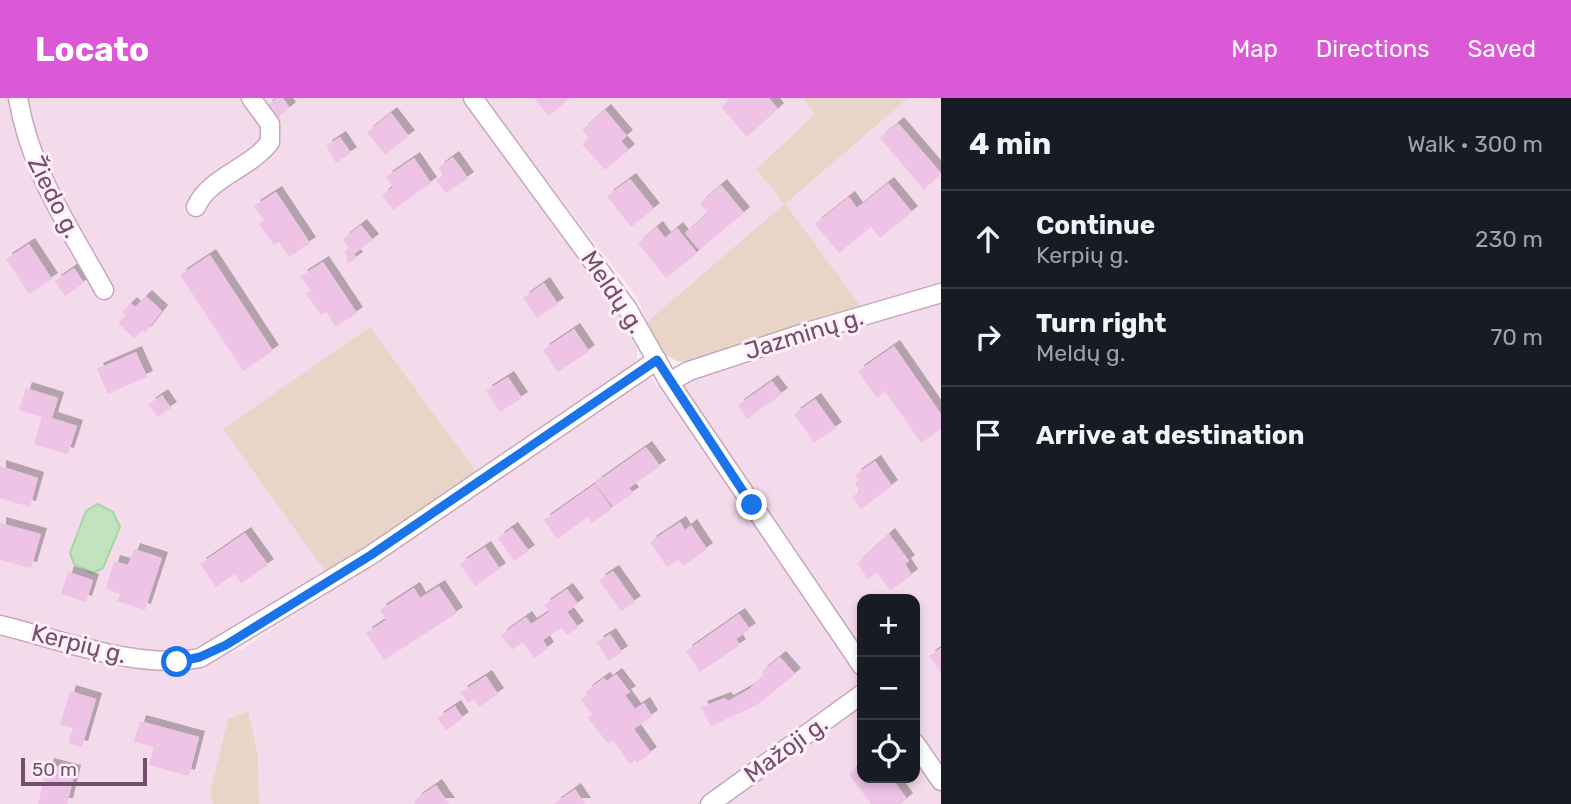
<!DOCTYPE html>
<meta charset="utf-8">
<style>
:root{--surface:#171b24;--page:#20242c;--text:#f1f3f6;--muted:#9ea1a6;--line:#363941;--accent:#db59d7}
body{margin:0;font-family:Rubik,sans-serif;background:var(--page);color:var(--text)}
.controls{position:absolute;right:21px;bottom:21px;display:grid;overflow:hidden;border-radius:14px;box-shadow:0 4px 10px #0003}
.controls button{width:63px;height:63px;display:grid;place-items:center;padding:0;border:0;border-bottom:2px solid var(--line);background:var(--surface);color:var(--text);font:35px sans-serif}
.scale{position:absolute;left:21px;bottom:18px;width:126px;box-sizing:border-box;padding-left:7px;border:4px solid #744f6e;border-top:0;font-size:19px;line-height:24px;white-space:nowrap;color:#744f6e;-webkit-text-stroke:5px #fef0f8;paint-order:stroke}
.stop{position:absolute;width:21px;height:21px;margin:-16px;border:5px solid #1a73e8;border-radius:50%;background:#fff}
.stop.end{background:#1a73e8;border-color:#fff;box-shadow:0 2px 7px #0008}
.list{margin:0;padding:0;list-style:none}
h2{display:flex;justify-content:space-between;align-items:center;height:91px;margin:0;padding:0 28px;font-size:30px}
h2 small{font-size:23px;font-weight:400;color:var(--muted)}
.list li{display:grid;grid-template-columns:46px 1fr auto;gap:21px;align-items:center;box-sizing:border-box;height:98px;padding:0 28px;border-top:2px solid var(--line)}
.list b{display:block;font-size:26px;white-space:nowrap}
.list p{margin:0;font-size:23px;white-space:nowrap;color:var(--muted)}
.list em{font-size:23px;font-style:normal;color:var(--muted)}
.icon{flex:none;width:38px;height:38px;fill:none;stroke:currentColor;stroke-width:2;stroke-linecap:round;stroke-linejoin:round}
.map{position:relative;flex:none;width:941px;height:706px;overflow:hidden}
header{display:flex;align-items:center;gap:42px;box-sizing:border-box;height:98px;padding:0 35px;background:var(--accent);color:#fff}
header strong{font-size:33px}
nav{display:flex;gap:38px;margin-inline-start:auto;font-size:24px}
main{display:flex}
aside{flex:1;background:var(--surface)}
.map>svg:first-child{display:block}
.residential{fill:#f4dbeb;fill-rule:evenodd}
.green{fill:#e8d5c8}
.water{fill:#c1e4bf;stroke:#a8d5a6;stroke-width:2}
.building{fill:#eec3e6;filter:url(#shadow)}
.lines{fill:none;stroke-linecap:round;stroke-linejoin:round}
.minor-casing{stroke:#c6a8be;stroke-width:21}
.minor{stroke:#fff;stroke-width:18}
.route{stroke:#1a73e8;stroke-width:9}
.labels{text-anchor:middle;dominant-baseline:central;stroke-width:6;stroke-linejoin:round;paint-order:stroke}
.street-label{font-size:24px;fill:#744f6e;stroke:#fef0f8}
</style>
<header>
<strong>Locato</strong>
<nav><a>Map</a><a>Directions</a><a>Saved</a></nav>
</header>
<main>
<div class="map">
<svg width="941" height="706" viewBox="0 0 941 706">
<defs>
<filter id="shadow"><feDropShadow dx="6" dy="-6" stdDeviation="0" flood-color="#0004"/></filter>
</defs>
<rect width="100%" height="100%" fill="#fbe9f4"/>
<g class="residential">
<polygon points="0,0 465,0 631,234 637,248 637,262 628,272 478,376 370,229 329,479 197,554 152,556 0,522"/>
<polygon points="481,0 803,0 815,16 756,71 784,106 908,0 941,0 941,188 861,208 784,106 647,224 637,199"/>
<path d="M941,202V706H259L258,659L210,695L213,706H0V533L145,569L181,572L243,551L641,279L651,280L666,300L695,280L766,254ZM862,501H915V680H862Z"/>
</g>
<g class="green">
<path d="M803,0H908L785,106L861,208L687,265C662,262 656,245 647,224L784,106L756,71L815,16Z"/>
<polygon points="370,229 478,376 329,479 223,331"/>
<polygon points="248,613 258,659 259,706 213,706 210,695 228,621"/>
</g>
<polygon class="water" points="98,406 113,414 120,429 103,470 93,475 74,466 70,455 86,413"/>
<g class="building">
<polygon points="277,0 283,0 290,10 276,21 266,8"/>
<polygon points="537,0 570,0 549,18 535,2"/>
<polygon points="731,0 769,0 778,11 747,39 721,9"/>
<polygon points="605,12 627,38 621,43 629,52 605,72 582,46 589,40 582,32"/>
<polygon points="391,15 409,38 385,57 367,34"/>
<polygon points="898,25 941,75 924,92 880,40"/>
<polygon points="340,39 351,55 336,65 326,48"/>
<polygon points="453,59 468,80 446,95 436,82 444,77 438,70"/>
<polygon points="414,60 431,85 393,112 382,97 393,89 386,79"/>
<polygon points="630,81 654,111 631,129 607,98"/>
<polygon points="888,85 912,114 880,140 871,129 839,155 815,126 849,99 857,110"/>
<polygon points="721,87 744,115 699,152 685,135 708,115 700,105"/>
<polygon points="276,94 310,145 289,159 279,144 274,147 259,126 264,122 254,108"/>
<polygon points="361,127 373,142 354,156 357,160 348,166 345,153 349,150 343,141"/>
<polygon points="657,129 665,140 677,130 697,155 666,180 638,145"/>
<polygon points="29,146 52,181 29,196 6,161"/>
<polygon points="210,157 273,253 243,273 180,177"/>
<polygon points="323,164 357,215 336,229 326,214 321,217 306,196 311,193 301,178"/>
<polygon points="74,170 84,185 65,198 55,183"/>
<polygon points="544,185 558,206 537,220 523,200"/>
<polygon points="146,198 162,213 145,235 143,232 134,240 118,225 126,217 122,214 131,205 135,209"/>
<polygon points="574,231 589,253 558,274 543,252"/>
<polygon points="894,248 941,316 941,331 921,345 885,293 877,300 858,273"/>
<polygon points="136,254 147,279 108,296 97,271"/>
<polygon points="508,279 522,300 500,314 486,293"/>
<polygon points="772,283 782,296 747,321 738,307"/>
<polygon points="26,290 58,300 52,320 77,328 68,356 34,346 42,319 19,312"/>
<polygon points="162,297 171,310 157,319 149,306"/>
<polygon points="815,301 836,330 814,345 794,316"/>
<polygon points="646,349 660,368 629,390 633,395 613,409 595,385"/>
<polygon points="875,363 892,388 861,411 852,399 860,393 855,385 859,382 855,377"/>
<polygon points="0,368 38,380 30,409 0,400"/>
<polygon points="595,386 612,411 592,425 588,419 557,441 544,422"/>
<polygon points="680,424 685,432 691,427 707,451 683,468 678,462 667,469 650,444"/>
<polygon points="0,425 41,436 31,470 0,462"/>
<polygon points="512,430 529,453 514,463 498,440"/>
<polygon points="245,435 268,467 241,485 235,476 216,489 200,466"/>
<polygon points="889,436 909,463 905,466 912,477 890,493 877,474 868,481 857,465"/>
<polygon points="485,449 500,471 475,488 460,466"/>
<polygon points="134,451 162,460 145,512 117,503 120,496 106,491 114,463 128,467"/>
<polygon points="613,473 635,504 621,513 599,482"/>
<polygon points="68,474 93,482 86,504 61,496"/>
<polygon points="439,488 457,515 384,562 366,535 386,522 380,512 414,490 420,500"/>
<polygon points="567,491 578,506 567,514 578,529 567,537 561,530 543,542 548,550 534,560 523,544 512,552 501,537 526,519 531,526 549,514 544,507"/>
<polygon points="739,516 750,531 736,541 740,547 700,574 686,553"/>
<polygon points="610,536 622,554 609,563 597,544"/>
<polygon points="941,550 941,575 929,558"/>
<polygon points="780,559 795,576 757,607 711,628 701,609 725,600 728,603 749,591 764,577 761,574"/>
<polygon points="616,576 630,594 625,597 635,611 644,605 652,618 634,631 651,655 637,665 635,662 630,666 613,642 608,646 588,620 592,617 581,601 589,596 586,593 604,580 607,583"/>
<polygon points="486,578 498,596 479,609 474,601 468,605 461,594"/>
<polygon points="70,593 96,601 82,649 68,645 73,630 60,627"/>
<polygon points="455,608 463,620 446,632 437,620"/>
<polygon points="140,623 199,639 189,678 149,667 154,649 134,644"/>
<polygon points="48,666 75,673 67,706 38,706"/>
<polygon points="862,666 862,680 892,680 907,701 901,706 871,706 849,676"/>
<polygon points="436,687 449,706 414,706 416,701"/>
<polygon points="575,691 585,706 554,706"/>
</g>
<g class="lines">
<defs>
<g id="minor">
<path d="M18,0C31,75 68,127 104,192"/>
<polyline points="473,0 627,210 669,284 862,568"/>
<path d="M196,109C208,80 251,70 270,44V26L251,0"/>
<polyline points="669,284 689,273 804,235 941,195"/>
<path d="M0,527C62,542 137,572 200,560L371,457L657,262"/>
<polyline points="915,645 941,683"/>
<polyline points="710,706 862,596"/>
</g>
</defs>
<use href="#minor" class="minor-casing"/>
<use href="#minor" class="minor"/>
</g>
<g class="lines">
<polyline class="route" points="177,564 200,559 226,547 371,457 657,262 752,407"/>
</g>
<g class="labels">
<g class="street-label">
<text transform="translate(54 99) rotate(63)">Žiedo g.</text>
<text transform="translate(613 194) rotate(56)">Meldų g.</text>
<text transform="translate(804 236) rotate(-17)">Jazminų g.</text>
<text transform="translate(79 546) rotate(14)">Kerpių g.</text>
<text transform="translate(786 651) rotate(-36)">Mažoji g.</text>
</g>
</g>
</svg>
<div class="controls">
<button>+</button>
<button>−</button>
<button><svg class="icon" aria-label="locate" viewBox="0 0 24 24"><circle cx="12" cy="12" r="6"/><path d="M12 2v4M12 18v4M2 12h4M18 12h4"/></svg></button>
</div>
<div class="scale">50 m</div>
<div class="stop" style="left:177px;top:564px"></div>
<div class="stop end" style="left:752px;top:407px"></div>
</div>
<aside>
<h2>4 min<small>Walk · 300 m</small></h2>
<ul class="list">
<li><svg class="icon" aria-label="ahead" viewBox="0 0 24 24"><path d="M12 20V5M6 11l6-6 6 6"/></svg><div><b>Continue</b><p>Kerpių g.</p></div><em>230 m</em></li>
<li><svg class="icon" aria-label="right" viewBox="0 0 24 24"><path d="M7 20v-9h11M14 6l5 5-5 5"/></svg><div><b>Turn right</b><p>Meldų g.</p></div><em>70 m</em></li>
<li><svg class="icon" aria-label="arrive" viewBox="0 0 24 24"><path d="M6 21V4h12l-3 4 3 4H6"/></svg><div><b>Arrive at destination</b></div></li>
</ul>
</aside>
</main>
